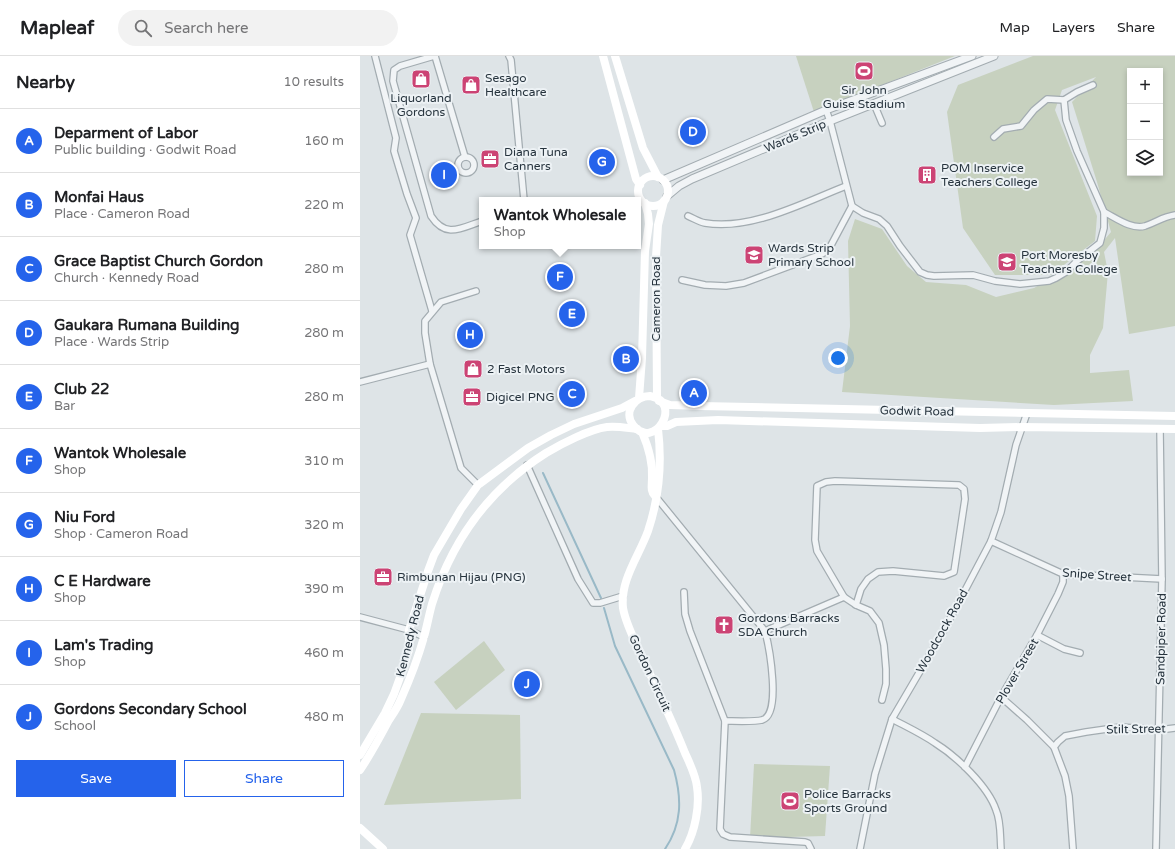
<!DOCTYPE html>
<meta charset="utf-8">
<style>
:root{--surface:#fff;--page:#f2f2f2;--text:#202124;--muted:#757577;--line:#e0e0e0;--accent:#2563eb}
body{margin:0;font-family:"Varela Round",sans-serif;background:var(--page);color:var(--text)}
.controls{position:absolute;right:12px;top:12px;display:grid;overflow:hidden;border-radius:0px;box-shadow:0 2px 6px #0003}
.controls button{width:36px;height:36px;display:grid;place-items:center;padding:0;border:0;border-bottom:1px solid var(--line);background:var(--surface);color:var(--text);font:20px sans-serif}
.you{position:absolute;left:478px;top:302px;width:14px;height:14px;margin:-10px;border:3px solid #fff;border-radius:50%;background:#1a73e8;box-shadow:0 0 0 6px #1a73e833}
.badge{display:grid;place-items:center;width:26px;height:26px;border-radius:50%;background:var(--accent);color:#fff;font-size:13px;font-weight:700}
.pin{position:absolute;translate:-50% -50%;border:2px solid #fff;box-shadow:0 1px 4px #0006}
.popup{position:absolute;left:119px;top:141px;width:162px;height:52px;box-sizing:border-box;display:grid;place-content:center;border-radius:0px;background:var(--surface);filter:drop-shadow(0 1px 3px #0005);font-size:13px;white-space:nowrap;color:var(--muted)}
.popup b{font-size:15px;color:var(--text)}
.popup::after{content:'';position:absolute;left:50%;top:100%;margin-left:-8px;border:8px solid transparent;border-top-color:var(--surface)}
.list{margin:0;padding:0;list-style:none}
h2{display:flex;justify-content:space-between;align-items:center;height:52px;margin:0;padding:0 16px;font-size:17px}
h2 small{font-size:13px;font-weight:400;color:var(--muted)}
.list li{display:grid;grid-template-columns:26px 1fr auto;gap:12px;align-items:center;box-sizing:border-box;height:64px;padding:0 16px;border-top:1px solid var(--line)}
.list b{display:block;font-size:15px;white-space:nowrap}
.list p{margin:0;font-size:13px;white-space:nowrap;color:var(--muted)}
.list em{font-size:13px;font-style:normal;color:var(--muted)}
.actions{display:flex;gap:8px;padding:12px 16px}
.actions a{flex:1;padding:9px 0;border:1px solid var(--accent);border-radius:0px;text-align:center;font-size:14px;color:var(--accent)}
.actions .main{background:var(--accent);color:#fff}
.icon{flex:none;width:22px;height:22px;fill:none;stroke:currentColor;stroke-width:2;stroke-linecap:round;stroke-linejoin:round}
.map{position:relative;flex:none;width:815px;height:793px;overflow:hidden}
header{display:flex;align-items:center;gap:24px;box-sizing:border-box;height:56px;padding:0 20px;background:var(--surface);border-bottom:1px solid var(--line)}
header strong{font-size:19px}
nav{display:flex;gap:22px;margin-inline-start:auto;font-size:14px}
.search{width:280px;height:36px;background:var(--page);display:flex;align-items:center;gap:10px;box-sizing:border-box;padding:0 14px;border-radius:22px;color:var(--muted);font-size:15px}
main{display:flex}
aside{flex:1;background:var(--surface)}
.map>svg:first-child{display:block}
.green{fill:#c7d1bf;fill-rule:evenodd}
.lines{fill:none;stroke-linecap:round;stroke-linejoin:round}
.stream{stroke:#99b9c7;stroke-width:2}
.minor-casing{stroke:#a3acb1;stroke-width:8}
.tertiary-casing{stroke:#a3acb1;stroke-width:9}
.minor{stroke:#f1f4f6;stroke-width:5.5}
.tertiary{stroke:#f1f4f6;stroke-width:7}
.secondary{stroke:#fff;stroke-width:8}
.labels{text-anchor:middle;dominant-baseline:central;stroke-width:4;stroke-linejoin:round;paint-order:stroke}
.poi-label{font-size:12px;fill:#27343e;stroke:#edf2f5;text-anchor:start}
.street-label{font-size:12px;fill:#27343e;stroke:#edf2f5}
</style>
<header>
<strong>Mapleaf</strong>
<div class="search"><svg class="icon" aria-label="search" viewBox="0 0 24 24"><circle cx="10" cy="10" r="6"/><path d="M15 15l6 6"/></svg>Search here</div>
<nav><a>Map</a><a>Layers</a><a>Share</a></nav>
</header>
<main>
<aside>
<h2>Nearby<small>10 results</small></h2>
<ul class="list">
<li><span class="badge">A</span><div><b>Deparment of Labor</b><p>Public building · Godwit Road</p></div><em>160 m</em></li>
<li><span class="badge">B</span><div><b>Monfai Haus</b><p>Place · Cameron Road</p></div><em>220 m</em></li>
<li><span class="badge">C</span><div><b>Grace Baptist Church Gordon</b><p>Church · Kennedy Road</p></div><em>280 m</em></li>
<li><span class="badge">D</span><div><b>Gaukara Rumana Building</b><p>Place · Wards Strip</p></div><em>280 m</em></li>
<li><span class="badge">E</span><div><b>Club 22</b><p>Bar</p></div><em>280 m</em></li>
<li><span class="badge">F</span><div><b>Wantok Wholesale</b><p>Shop</p></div><em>310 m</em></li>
<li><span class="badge">G</span><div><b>Niu Ford</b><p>Shop · Cameron Road</p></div><em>320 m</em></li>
<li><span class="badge">H</span><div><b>C E Hardware</b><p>Shop</p></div><em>390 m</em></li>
<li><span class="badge">I</span><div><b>Lam's Trading</b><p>Shop</p></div><em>460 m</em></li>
<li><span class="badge">J</span><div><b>Gordons Secondary School</b><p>School</p></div><em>480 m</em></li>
</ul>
<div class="actions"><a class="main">Save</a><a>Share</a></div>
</aside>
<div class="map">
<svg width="815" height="793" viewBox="0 0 815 793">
<rect width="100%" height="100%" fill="#dee4e7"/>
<g class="green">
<polygon points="436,0 595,0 454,56"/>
<path d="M673,0H815V270L769,278L755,182L744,196L748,216L743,272L730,299V317L769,314L773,345L694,349L482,336L490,270L488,185L495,163L522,173L547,210L566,226L606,229L636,241L674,232L730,201L751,176L737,126L712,46L736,21L702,34L695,54L737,160L735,185L691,219H635L603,172L587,56L598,29ZM770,15H800V117H770Z"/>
<polygon points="124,585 145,614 96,654 74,626"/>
<polygon points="61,657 160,659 161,743 24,749"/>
<polygon points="394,708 470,710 465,780 390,782"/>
</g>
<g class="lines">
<g class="stream">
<polyline points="183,417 241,542"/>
<path d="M244,552L255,590L314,714C322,743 322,768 305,793"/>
</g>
<defs>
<g id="minor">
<polyline points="15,0 36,82 34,95 47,138 56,162 50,179 72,255"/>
<path d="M74,0L40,10L34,14L33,25L71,160C86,183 101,172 122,165"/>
<polyline points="75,0 105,101"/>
<polyline points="149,0 151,4 164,144"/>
<polyline points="514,48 522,67"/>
<polyline points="466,54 470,65 492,150 503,157 519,163 527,170 540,190 560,216 567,219 574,220 613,219 635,225 660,228 689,225 696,222 706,216 717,205 740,187 744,172 744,156 717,95 706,64 704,44 717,36 733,29"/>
<polyline points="634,81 643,73 661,70 674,54 687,43 704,44"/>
<circle cx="106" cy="109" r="8"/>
<path d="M744,156C756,162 772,174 785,170C797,166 802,161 815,159"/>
<path d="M328,160C333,162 339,166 345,167C391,175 445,146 486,130"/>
<polyline points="322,224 345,229 366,230 384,227 462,198 469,193 492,150"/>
<polyline points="116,235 81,246 65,265 65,277 70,308 101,412 118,429"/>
<polyline points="0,326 70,308"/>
<polyline points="167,409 218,523 233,547 240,547 263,540"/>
<path d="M296,441L405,575C409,590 422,659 402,664C395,666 373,665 365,665"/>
<polyline points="631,485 703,518 802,523"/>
<polyline points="324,536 325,558 330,575 365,665 360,773 363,778 370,781 445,786 448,787 451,793"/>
<polyline points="484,541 457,495 455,484 457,430 466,426 475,425 599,429 604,433 605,443 594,516 584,520 533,515 518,516 508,523 501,533 496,549"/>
<polyline points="0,561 49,574 64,581"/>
<polyline points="405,575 484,541 496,549 510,555 519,567 524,589 526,613 526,628 522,644"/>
<polyline points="677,579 704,593 720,597"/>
<polyline points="641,641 667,664 694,691 705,720 709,740 713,793"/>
<path d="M532,663C547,671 562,678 575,687C596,700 628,730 636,754C641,765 640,780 641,793"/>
<polyline points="694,691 698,686 705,680 726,676 761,671 799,674 815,672"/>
<polyline points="605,711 641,641 677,579 698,538 703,526 703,518"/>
<polyline points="500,793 515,718 532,663 583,576 631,485 641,456 656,389 667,357"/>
<polyline points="796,793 802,523 800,373"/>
</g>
<g id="tertiary">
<polyline points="303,124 466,54 612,0"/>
<polyline points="307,140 319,130 332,123 470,65 634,0"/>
</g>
</defs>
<use href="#minor" class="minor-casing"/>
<use href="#tertiary" class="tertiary-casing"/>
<use href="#minor" class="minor"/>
<use href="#tertiary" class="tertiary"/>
<g class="secondary">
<polyline points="243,0 276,123 280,129"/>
<polyline points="255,0 283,92 298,121"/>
<circle cx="293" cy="135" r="15"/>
<path d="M290,340C324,346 294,396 273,369C263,356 275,340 290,340Z"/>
<polyline points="297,341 296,201 298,169 304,145"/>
<polyline points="279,342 282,302 285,195 289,168 288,158 285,147"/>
<polyline points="299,345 310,349 340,350 815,360"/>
<polyline points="302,370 307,370 316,366 358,364 620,372 662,371 815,373"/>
<path d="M298,373C302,406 299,442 288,475C279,500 260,524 263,552C266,569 275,585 282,600C296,632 312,664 325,697C330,708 336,720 337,731C340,750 335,776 325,793"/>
<path d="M282,376C288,390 293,406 292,422C292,429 290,435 295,440"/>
<polyline points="0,699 25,657 34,638 43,613 49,594 49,574 68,515 74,499 101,453 118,429 168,392 191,379 214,368 262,352 275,345"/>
<path d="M0,714C11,698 20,681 29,664C33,658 38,651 41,643C50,623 58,602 64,581C67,570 69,559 72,548C92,484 129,433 186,397C201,388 230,373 247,371C258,370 267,372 277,373"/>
<polyline points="0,772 23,793"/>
</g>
</g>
<defs>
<symbol id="stadium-square" viewBox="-11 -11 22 22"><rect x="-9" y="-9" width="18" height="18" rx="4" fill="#cc4374" stroke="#edf2f5"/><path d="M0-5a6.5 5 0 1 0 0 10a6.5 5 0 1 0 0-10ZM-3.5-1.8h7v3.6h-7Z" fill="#fff"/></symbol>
<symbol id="shop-square" viewBox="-11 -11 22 22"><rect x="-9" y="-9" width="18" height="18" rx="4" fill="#cc4374" stroke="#edf2f5"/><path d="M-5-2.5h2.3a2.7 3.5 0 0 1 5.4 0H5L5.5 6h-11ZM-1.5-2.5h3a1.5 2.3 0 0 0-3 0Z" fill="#fff"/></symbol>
<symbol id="office-square" viewBox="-11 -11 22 22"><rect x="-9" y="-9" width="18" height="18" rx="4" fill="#cc4374" stroke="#edf2f5"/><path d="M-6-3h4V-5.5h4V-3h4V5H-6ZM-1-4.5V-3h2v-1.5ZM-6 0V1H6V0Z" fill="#fff"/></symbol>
<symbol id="building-square" viewBox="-11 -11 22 22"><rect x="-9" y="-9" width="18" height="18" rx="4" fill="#cc4374" stroke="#edf2f5"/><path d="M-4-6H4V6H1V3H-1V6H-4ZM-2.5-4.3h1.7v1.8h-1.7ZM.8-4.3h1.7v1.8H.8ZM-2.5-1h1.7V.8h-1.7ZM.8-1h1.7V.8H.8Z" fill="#fff"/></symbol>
<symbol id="school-square" viewBox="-11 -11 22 22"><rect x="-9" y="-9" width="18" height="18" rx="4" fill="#cc4374" stroke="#edf2f5"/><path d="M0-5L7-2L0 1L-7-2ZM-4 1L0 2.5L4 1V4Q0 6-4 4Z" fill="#fff"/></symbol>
<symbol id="church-square" viewBox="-11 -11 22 22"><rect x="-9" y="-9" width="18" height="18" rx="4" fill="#cc4374" stroke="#edf2f5"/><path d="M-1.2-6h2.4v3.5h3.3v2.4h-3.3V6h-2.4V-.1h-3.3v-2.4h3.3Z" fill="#fff"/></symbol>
</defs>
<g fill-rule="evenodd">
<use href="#stadium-square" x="493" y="4" width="22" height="22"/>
<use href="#shop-square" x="50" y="12" width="22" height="22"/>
<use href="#shop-square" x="100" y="18" width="22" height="22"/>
<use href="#office-square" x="119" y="92" width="22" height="22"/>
<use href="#building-square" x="556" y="108" width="22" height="22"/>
<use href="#school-square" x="383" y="188" width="22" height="22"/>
<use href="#school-square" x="636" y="195" width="22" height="22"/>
<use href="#shop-square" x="102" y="302" width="22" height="22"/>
<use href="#office-square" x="101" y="330" width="22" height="22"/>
<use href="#office-square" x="12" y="510" width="22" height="22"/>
<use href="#church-square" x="353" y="558" width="22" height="22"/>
<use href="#stadium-square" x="419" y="734" width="22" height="22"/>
</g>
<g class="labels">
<g class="poi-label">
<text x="125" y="22">Sesago<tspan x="125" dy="14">Healthcare</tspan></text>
<text x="504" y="34" text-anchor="middle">Sir John<tspan x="504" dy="14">Guise Stadium</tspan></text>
<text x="61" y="42" text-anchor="middle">Liquorland<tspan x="61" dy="14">Gordons</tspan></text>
<text x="144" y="96">Diana Tuna<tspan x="144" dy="14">Canners</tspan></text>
<text x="581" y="112">POM Inservice<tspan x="581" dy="14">Teachers College</tspan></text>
<text x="408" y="192">Wards Strip<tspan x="408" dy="14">Primary School</tspan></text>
<text x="661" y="199">Port Moresby<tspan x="661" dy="14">Teachers College</tspan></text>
<text x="127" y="313">2 Fast Motors</text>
<text x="126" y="341">Digicel PNG</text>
<text x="37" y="521">Rimbunan Hijau (PNG)</text>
<text x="378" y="562">Gordons Barracks<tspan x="378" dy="14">SDA Church</tspan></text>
<text x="444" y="738">Police Barracks<tspan x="444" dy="14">Sports Ground</tspan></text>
</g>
<g class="street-label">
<text transform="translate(435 80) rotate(-23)">Wards Strip</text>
<text transform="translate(296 243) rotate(-90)">Cameron Road</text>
<text transform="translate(557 355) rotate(1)">Godwit Road</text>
<text transform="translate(737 519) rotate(4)">Snipe Street</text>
<text transform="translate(582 575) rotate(-61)">Woodcock Road</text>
<text transform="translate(50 580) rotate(-76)">Kennedy Road</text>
<text transform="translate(801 583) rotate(-89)">Sandpiper Road</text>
<text transform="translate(657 615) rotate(-60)">Plover Street</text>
<text transform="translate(290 617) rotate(65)">Gordon Circuit</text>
<text transform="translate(776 673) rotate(-1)">Stilt Street</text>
</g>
</g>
</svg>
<div class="controls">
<button>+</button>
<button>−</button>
<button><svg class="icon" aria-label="layers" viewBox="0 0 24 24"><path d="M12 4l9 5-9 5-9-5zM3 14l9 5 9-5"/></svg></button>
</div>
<div class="you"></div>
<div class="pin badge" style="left:334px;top:337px">A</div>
<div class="pin badge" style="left:266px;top:303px">B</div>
<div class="pin badge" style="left:212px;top:338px">C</div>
<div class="pin badge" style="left:333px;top:76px">D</div>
<div class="pin badge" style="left:212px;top:258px">E</div>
<div class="pin badge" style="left:200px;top:221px">F</div>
<div class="popup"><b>Wantok Wholesale</b>Shop</div>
<div class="pin badge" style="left:242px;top:106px">G</div>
<div class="pin badge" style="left:110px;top:279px">H</div>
<div class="pin badge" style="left:84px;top:119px">I</div>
<div class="pin badge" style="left:167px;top:628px">J</div>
</div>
</main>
